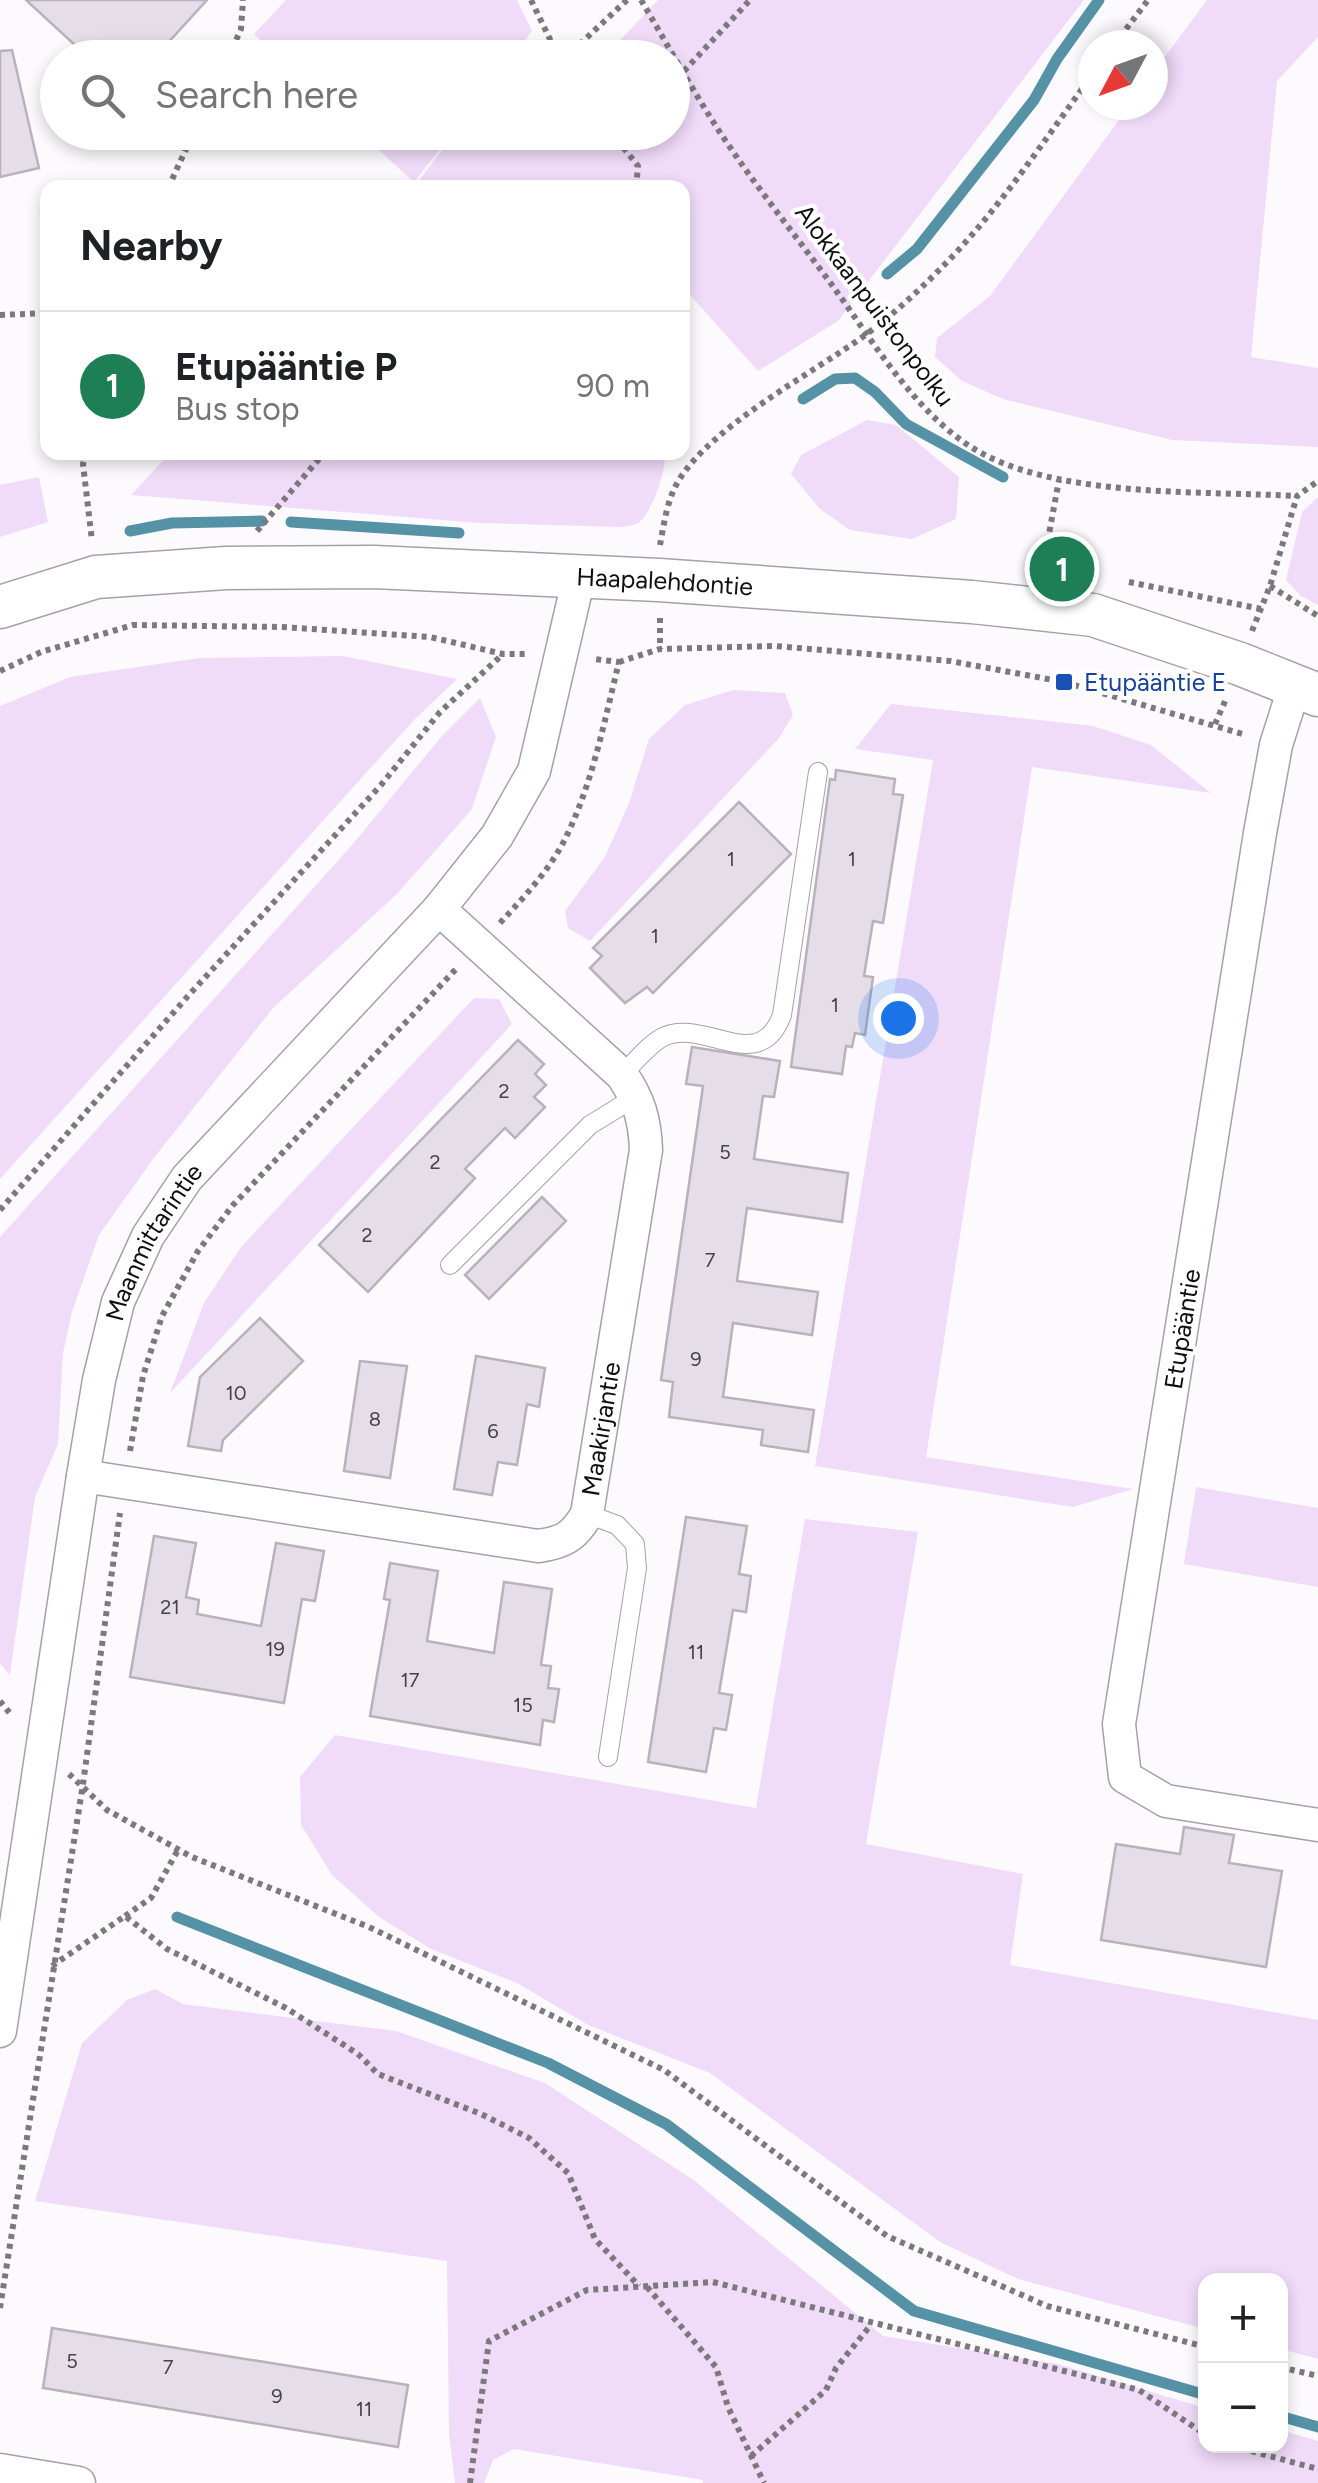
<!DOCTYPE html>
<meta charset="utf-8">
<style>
:root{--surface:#fff;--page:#f2f2f2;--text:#202124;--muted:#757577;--line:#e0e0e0;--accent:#1e7f56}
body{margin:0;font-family:Figtree,sans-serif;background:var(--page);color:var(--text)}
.controls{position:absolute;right:30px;bottom:30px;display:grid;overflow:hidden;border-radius:20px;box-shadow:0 5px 15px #0003}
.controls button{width:90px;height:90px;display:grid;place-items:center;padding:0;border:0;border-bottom:2px solid var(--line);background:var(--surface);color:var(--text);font:50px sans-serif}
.compass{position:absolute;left:1078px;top:30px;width:90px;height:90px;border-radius:50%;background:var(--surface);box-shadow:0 5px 15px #0003;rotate:229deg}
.you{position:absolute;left:898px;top:1018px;width:35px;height:35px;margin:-25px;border:8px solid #fff;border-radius:50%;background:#1a73e8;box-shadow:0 0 0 15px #1a73e833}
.badge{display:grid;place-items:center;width:65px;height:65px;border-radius:50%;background:var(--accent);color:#fff;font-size:32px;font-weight:700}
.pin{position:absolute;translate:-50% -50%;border:5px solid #fff;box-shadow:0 2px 10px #0006}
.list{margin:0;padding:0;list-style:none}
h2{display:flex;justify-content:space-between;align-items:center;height:130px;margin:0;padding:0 40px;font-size:42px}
h2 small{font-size:32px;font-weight:400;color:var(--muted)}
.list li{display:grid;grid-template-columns:65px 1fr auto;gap:30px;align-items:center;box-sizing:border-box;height:150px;padding:0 40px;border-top:2px solid var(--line)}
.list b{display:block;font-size:38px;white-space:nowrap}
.list p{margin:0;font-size:32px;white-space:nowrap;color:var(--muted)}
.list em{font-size:32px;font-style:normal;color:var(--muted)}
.icon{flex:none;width:55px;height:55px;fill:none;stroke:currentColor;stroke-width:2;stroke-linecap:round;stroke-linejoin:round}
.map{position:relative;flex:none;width:1318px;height:2483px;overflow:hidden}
.search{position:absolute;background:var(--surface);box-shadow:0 5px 15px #0003;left:40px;top:40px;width:650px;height:110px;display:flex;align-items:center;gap:25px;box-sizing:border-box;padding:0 35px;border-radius:55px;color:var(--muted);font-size:38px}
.panel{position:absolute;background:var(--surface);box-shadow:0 5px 15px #0003;left:40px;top:180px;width:650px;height:280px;border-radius:20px}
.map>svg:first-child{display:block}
.green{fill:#f0dbf9}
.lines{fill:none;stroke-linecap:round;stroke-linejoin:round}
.stream{stroke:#5692a5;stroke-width:11}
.building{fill:#e5dde8;stroke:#b9b1bc;stroke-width:2.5}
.service-casing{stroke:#a7a0aa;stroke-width:20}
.minor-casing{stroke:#a7a0aa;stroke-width:35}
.tertiary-casing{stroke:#a7a0aa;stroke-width:45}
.path{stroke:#7c797d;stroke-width:6;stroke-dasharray:5 5;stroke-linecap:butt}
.service{stroke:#fff;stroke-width:18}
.minor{stroke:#fff;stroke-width:32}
.tertiary{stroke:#fff;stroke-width:42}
.transit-dot{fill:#1a4fb4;stroke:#fff;stroke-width:4}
.labels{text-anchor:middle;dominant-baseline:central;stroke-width:8;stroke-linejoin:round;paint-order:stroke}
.number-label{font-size:20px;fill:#464248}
.street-label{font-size:25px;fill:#110e12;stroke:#fff}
.transit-label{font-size:25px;fill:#164399;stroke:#fff;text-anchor:start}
</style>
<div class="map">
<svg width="1318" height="2483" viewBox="0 0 1318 2483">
<rect width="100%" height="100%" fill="#fdfafe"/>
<g class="green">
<polygon points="286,0 517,0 532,31 517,51 581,57 279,57 254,34"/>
<polygon points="658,0 1084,0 838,321 758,371 683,287 682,188 414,187 455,133 672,132 672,58 604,57"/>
<polygon points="1207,0 1318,0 1318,37 1277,81 1251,357 1318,368 1318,447 1172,440 1003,399 962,381 935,357 937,338 990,296 1130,105 1153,105 1153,73"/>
<polygon points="360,133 453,133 414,182"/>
<polygon points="867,420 896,425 959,477 956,519 912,539 850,530 820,509 791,474 801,455"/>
<path d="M664,452C669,465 651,516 638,523C632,526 626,526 621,527L480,523L131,495L170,453Z"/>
<polygon points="39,477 48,522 0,537 0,485"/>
<polygon points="1318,497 1318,605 1301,596 1286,580 1302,512"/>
<polygon points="343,656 457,679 413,721 0,1179 0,706 70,677 199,658"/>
<polygon points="733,690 785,693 793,715 779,738 590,941 568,928 565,911 605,857 629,803 649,739 685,705"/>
<polygon points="480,698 496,737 472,809 397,894 273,1008 153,1159 99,1235 72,1312 63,1353 58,1444 35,1497 10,1675 0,1664 0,1237 352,845 442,736"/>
<polygon points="891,704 1093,726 1151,745 1211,793 1032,767 926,1457 1133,1489 1073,1507 815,1466 933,760 855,749"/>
<polygon points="474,998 499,999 512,1024 170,1393 204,1303 241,1247"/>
<polygon points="1196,1487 1318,1508 1318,1587 1184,1564"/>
<polygon points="805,1519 918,1532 866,1844 1023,1874 1010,1965 1318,2020 1318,2359 1281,2349 1280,2280 1206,2280 1205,2329 1018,2279 940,2242 710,2073 588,2025 517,1983 431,1949 379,1917 332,1875 301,1825 300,1777 335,1735 756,1808"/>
<polygon points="155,1989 183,2004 396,2031 545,2083 695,2181 883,2336 1058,2364 1205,2408 1206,2446 1280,2446 1281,2430 1318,2441 1318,2483 703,2483 703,2480 514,2449 493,2460 484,2483 455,2483 449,2434 447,2261 35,2201 82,2043 127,2000"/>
</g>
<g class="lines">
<g class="stream">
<polyline points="887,274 917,249 1034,100 1057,59 1099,0"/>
<polyline points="803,399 835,379 855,378 875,392 906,424 1003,477"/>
<polyline points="291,522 459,533"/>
<polyline points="130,531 172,523 262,521"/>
<polyline points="177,1917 548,2063 666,2124 914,2311 1206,2395"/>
<polyline points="1280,2416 1318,2427"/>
</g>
</g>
<g class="building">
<polygon points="26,0 207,0 154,58 89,58"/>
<polygon points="12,50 39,168 0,177 0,51"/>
<polygon points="836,770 895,779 893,794 903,795 883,923 873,921 864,976 873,977 865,1035 855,1033 852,1047 846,1046 842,1074 791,1067 830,779 835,780"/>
<polygon points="739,802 791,854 653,993 647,987 625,1003 590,968 602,956 593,948"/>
<polygon points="518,1040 544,1064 535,1074 546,1085 534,1097 545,1107 515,1138 505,1128 465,1169 475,1178 368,1292 319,1245"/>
<polygon points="692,1047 780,1061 774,1097 763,1096 754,1159 848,1173 842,1222 747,1208 737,1281 818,1292 812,1335 733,1323 723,1397 814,1410 808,1452 761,1445 763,1430 669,1417 673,1382 661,1380 703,1086 686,1084"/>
<polygon points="542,1197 566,1221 489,1299 465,1275"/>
<polygon points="260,1318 303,1361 223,1440 221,1451 188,1446 200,1377"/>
<polygon points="476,1356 545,1368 539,1407 527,1404 517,1465 498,1462 492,1495 454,1489"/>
<polygon points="360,1361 407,1366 390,1478 344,1471"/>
<polygon points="686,1517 747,1526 739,1574 751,1576 746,1612 733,1610 719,1693 732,1695 726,1730 714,1728 706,1772 648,1762"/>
<polygon points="154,1536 196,1543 186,1597 199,1600 197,1614 261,1626 276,1543 324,1551 315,1601 302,1599 284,1703 130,1677"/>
<polygon points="390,1563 438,1571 427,1641 494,1653 504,1582 552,1589 541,1665 551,1666 548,1688 559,1689 554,1722 543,1720 540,1745 370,1716 390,1600 384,1599"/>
<polygon points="1184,1827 1234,1835 1229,1863 1282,1871 1266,1967 1101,1940 1116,1844 1180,1854"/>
<polygon points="52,2328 408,2385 398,2447 43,2388"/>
</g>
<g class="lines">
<defs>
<g id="service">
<path d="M622,1075C634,1063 648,1045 663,1037C704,1017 759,1077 782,1015L818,772"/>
<polyline points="450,1265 590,1125 637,1096"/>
<polyline points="587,1514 617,1525 635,1544 637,1568 608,1757"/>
</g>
<g id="minor">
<polyline points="1295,685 1276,745 1260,833 1119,1724 1125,1777 1166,1801 1318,1825"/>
<path id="s1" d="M83,1476L538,1546C563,1543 575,1536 587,1514L646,1150C645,1120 639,1100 622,1075L439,909"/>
<path id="s2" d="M0,2031L83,1476L99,1380L118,1302L148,1236L187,1178L439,909L497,836L534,771L579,577"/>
<polyline points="0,2470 79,2483"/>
</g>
<g id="tertiary">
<path id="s3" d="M0,607L96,577L226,568L374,567L659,580L972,602L1093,615L1240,664L1318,695"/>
</g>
</defs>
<use href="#service" class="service-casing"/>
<use href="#minor" class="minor-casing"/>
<use href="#tertiary" class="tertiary-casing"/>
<g class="path">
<polyline points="531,0 559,58"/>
<path d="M641,0C663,37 684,75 707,112C744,172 790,228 832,285C875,344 922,425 989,457C1072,497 1205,491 1297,496"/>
<polyline points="1114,45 1148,0"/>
<polyline points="228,58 241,29 243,0"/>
<polyline points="565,58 627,0"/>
<polyline points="684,71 750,0"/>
<polyline points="611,132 638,166 636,188"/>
<polyline points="168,188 194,132"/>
<polyline points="0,315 48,313"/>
<polyline points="86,452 83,464 92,541"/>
<polyline points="257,531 325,452"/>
<path d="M660,545C664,524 667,499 679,480C712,426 811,374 864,336C894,314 923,287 949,260C1003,204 1047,136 1093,74"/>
<polyline points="1058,568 1043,566 1059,480"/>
<polyline points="1129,582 1261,609"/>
<polyline points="1270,586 1318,616"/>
<polyline points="660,618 660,649"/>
<polyline points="1252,631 1270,586 1297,496 1318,481"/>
<polyline points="619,662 660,649 775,646 950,661 1064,682 1246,735"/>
<polyline points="0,671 41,652 133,625 282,627 430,637 503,654 527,654"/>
<polyline points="1215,724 1226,699"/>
<path d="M500,923C523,898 547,873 563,843C592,787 604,722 619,662L594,659"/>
<polyline points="0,1210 188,996 381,785 440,712 502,655"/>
<polyline points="130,1451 143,1376 162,1316 198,1251 233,1205 457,968"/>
<polyline points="0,1701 12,1716"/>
<polyline points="69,1774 107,1810 192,1857 369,1927 664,2070 887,2236 1047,2306 1206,2347"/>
<polyline points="125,1916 151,1898 178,1850"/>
<polyline points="52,1966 125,1916 167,1949 286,2008 358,2054 378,2074 481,2114 529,2138 568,2173 595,2239 639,2286"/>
<polyline points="647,2287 716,2367 728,2407 764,2483"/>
<polyline points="0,2308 83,1784 120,1513"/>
<polyline points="1280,2367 1318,2376"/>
<polyline points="1232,2446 1318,2469"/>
<polyline points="751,2456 826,2390 836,2368 870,2326"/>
<polyline points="470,2483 489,2341 587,2290 713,2282 1139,2390 1206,2435"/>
</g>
<use href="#service" class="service"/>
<use href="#minor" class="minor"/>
<use href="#tertiary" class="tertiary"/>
</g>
<rect class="transit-dot" x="1054" y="672" width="20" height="20" rx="5"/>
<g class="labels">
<g class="number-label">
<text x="731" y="859">1</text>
<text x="852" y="859">1</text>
<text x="655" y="936">1</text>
<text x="835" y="1005">1</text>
<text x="504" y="1091">2</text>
<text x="725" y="1152">5</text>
<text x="435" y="1162">2</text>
<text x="367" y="1235">2</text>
<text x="710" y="1260">7</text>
<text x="696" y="1359">9</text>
<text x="236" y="1393">10</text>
<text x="375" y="1419">8</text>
<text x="493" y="1431">6</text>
<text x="170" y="1607">21</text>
<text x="275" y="1649">19</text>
<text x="696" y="1652">11</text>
<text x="410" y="1680">17</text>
<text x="523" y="1705">15</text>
<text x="72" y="2361">5</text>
<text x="168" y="2367">7</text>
<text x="277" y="2396">9</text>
<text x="364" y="2409">11</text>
</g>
<g class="street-label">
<text transform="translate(875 305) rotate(53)">Alokkaanpuistonpolku</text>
<text stroke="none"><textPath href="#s3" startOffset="670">Haapalehdontie</textPath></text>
<text stroke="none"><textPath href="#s2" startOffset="808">Maanmittarintie</textPath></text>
<text transform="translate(1182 1329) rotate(-81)">Etupääntie</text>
<text stroke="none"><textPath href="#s1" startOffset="608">Maakirjantie</textPath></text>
</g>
<g class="transit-label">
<text x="1084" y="682">Etupääntie E</text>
</g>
</g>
</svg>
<div class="controls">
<button>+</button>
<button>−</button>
</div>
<svg class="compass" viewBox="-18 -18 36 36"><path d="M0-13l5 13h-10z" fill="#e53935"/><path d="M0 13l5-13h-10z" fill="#757577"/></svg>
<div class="you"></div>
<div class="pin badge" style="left:1062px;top:569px">1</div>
<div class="search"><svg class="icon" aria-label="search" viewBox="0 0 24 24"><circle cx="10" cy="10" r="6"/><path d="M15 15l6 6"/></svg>Search here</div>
<section class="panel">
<h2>Nearby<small></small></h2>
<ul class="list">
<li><span class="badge">1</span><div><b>Etupääntie P</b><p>Bus stop</p></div><em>90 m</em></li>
</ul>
</section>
</div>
